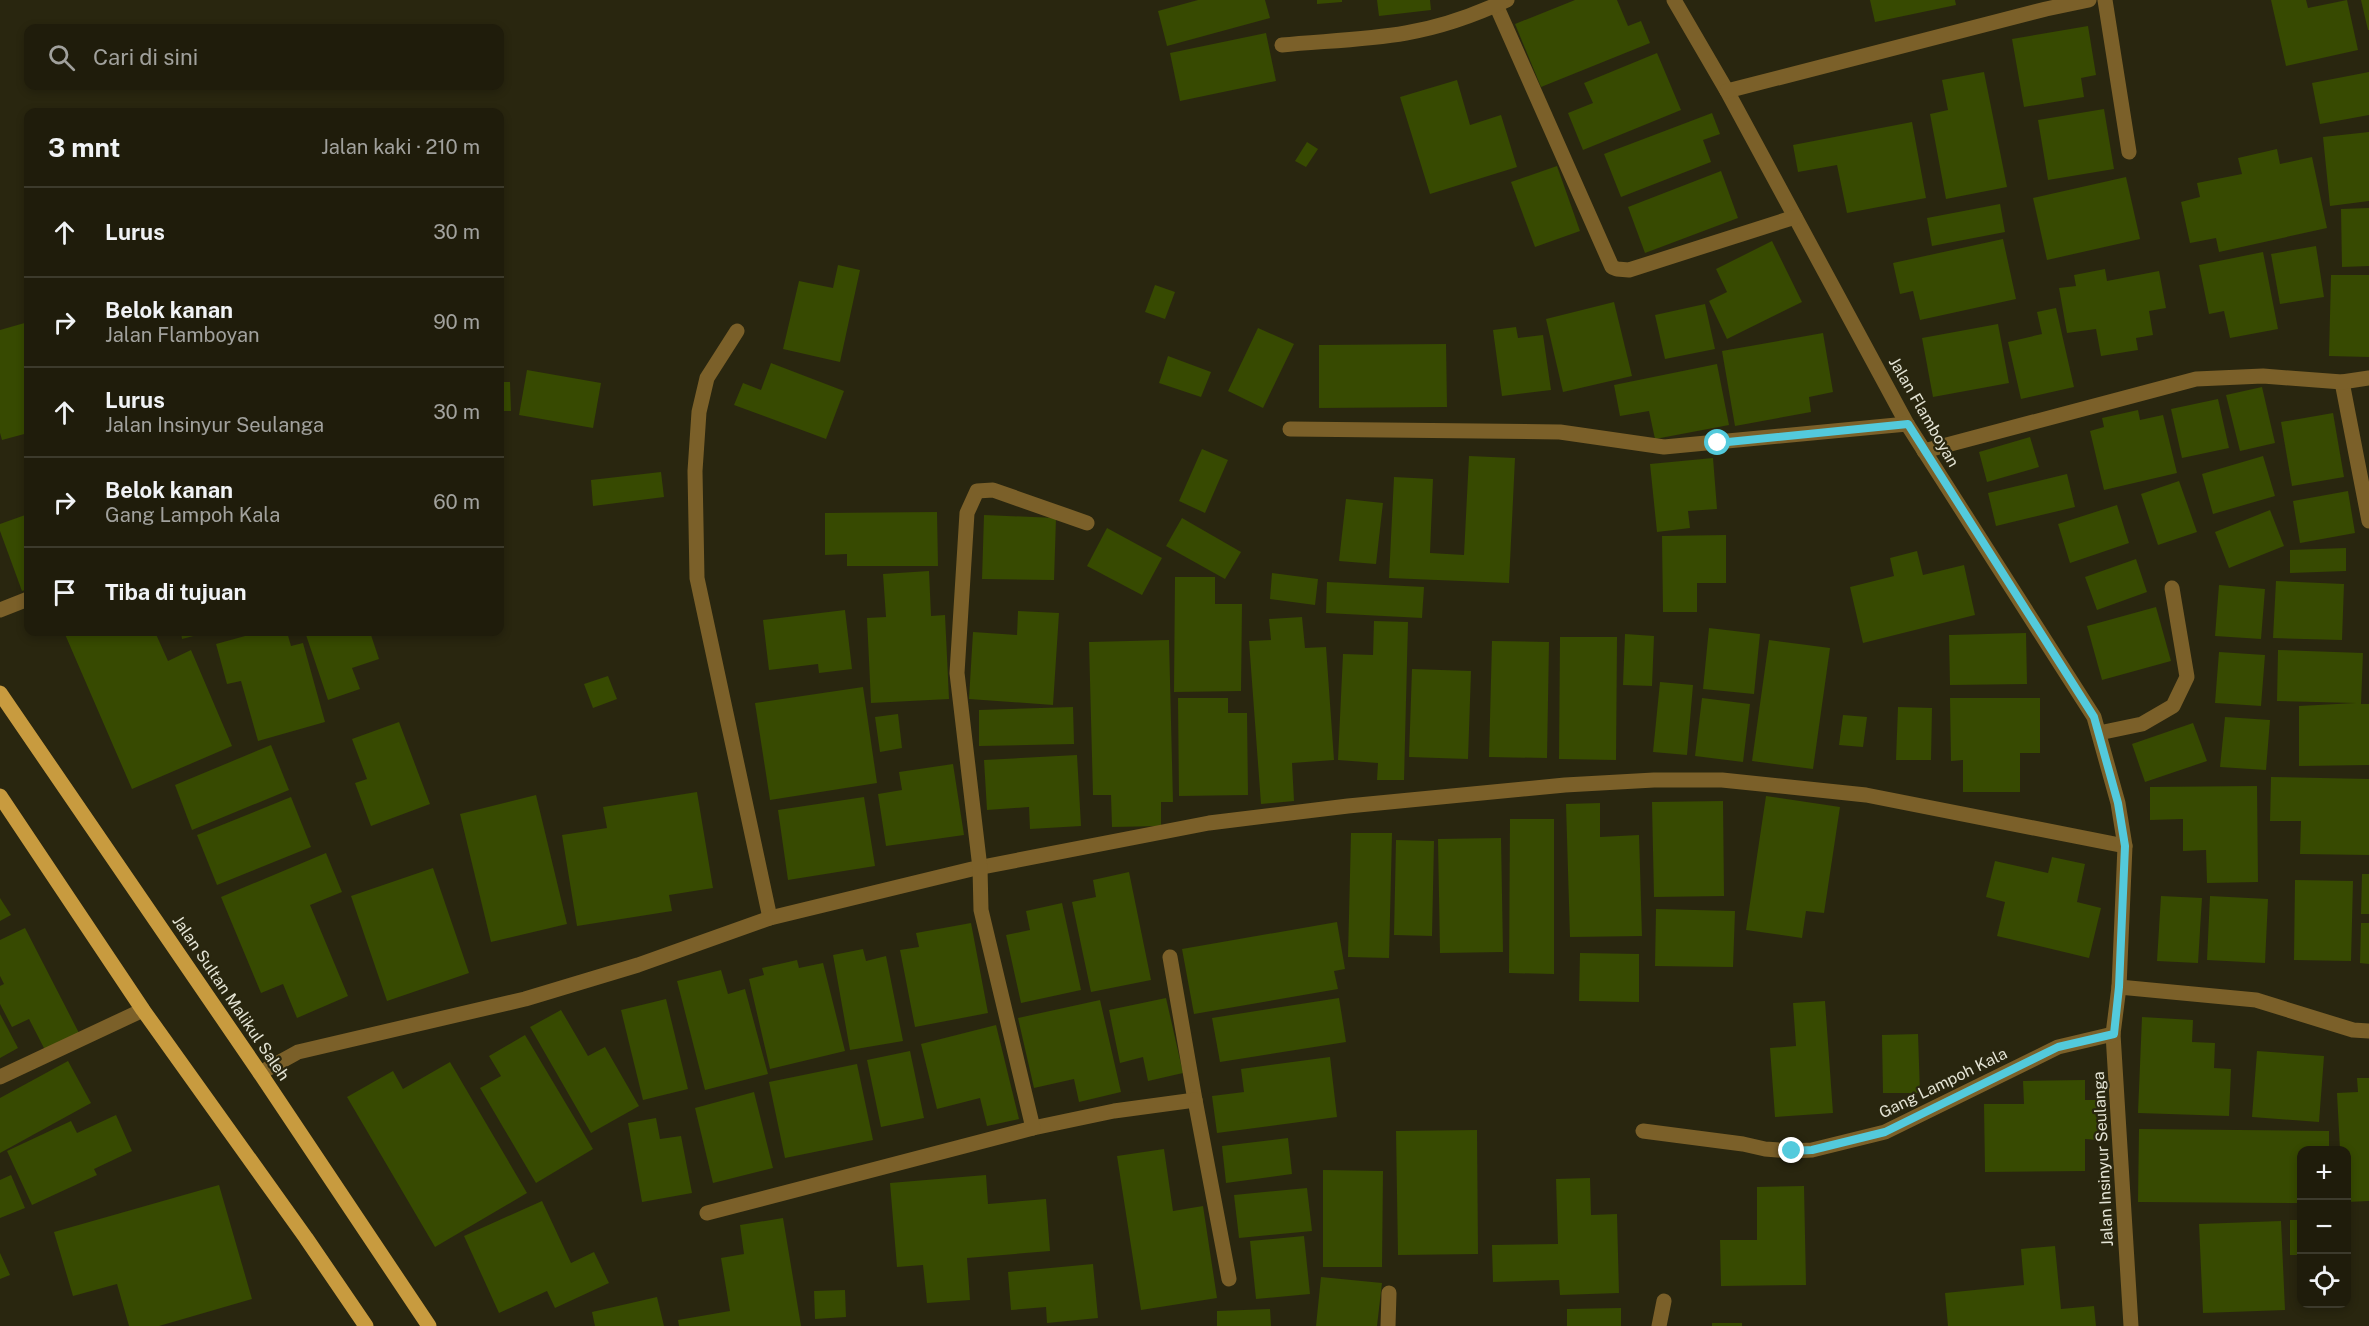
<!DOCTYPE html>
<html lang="id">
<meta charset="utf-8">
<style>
:root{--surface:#1f1c0b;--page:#272514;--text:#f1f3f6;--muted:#a1a19d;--line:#3c3a2c}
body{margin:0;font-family:"Public Sans",sans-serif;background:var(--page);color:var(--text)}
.controls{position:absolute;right:18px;bottom:18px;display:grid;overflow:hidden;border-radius:12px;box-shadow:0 3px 9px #0003}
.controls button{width:54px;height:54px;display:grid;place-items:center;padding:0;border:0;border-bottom:2px solid var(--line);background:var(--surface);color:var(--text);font:30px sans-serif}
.stop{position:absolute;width:18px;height:18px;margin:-14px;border:4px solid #53cadc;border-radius:50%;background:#fff}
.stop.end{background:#53cadc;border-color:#fff;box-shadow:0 2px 6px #0008}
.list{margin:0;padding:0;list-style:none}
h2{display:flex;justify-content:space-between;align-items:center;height:78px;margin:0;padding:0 24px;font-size:26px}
h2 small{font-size:20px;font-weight:400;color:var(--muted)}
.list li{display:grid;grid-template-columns:39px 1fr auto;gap:18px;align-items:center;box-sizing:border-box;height:90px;padding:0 24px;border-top:2px solid var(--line)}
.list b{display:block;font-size:22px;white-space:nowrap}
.list p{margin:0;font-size:20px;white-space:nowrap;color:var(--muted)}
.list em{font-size:20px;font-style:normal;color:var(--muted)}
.icon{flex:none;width:33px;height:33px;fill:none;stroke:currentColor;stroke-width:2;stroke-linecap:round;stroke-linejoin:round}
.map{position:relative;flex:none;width:2369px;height:1326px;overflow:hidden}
.search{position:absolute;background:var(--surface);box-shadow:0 3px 9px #0003;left:24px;top:24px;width:480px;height:66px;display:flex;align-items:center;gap:15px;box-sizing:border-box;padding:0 21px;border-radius:12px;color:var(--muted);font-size:22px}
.panel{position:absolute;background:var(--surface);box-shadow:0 3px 9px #0003;left:24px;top:108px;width:480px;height:528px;border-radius:12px}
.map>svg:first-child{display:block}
.building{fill:#374a01}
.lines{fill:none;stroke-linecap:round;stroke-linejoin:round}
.minor{stroke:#7b6029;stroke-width:15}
.major{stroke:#c89b3f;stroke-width:15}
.route{stroke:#53cadc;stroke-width:8}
.labels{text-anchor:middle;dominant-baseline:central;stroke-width:4.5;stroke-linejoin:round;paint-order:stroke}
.street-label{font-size:16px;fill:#e4e4d5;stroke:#29260f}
</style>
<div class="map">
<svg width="2369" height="1326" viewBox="0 0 2369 1326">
<rect width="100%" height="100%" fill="#29260f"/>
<g class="building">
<polygon points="1198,0 1265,0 1270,18 1167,46 1158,11"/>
<polygon points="1317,0 1342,0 1342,2 1317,4"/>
<polygon points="1377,0 1430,0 1431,10 1379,16"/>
<polygon points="1575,0 1617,0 1628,26 1641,21 1650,43 1541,87 1515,24"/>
<polygon points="1870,0 1955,0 1956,5 1875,22"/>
<polygon points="2271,0 2306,0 2308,8 2347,0 2358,50 2286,66"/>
<polygon points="2361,0 2369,0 2369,30 2368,30"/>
<polygon points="2088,26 2096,75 2081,78 2084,97 2024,107 2012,39"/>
<polygon points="1266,33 1276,81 1180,101 1170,53"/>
<polygon points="1657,53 1681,110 1583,150 1568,113 1593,103 1584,83"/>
<polygon points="1984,72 2007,187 1946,199 1930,114 1948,110 1942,80"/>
<polygon points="2369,72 2369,115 2320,124 2312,83"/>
<polygon points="1457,80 1470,125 1501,115 1517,167 1430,194 1400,97"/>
<polygon points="2104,109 2114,169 2048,180 2038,120"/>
<polygon points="1712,113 1720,134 1703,140 1711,162 1621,197 1604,154"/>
<polygon points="1912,122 1926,198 1847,213 1837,165 1798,172 1793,145"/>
<polygon points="2369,132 2369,201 2330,206 2323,137"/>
<polygon points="1307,142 1318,149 1306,167 1295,161"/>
<polygon points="2277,149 2280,164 2312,157 2327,228 2219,252 2216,238 2190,243 2181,202 2200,197 2197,183 2242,174 2238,158"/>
<polygon points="1557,166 1580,231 1535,247 1511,182"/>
<polygon points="1721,171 1738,218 1645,253 1628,207"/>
<polygon points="2126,177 2140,239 2047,260 2033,198"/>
<polygon points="2000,204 2005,232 1932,246 1927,218"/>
<polygon points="2369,208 2369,266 2342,267 2341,209"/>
<polygon points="2003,239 2016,299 1920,320 1913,291 1900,294 1893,263"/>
<polygon points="1772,241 1802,302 1727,339 1709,301 1727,292 1716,269"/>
<polygon points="2316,246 2324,297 2280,304 2271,254"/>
<polygon points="2263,252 2278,329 2230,338 2224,311 2209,314 2199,265"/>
<polygon points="838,265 860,270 840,362 783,349 799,281 833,288"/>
<polygon points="2105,269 2107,281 2159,271 2166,308 2149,311 2153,335 2136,338 2138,350 2101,356 2096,329 2067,333 2059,288 2076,286 2074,275"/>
<polygon points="2331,275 2369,275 2369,357 2329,356"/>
<polygon points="1155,285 1175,292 1165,319 1145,312"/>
<polygon points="1614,302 1632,376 1563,392 1546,319"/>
<polygon points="1705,304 1715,349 1665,359 1655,315"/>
<polygon points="2056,308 2074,387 2021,399 2008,342 2042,334 2037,312"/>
<polygon points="28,322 28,433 2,440 0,433 0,330"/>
<polygon points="1998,324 2009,383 1933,397 1922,338"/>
<polygon points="1516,327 1518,338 1543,335 1551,390 1502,396 1493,330"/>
<polygon points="1258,328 1294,344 1263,408 1228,391"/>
<polygon points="1823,333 1833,392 1809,397 1811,412 1735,426 1722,351"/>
<polygon points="1446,344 1447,407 1319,408 1319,345"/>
<polygon points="1168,356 1211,372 1201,397 1159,383"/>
<polygon points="771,363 844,391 826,439 734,405 743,383 761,390"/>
<polygon points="1717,364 1729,425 1655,439 1649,411 1620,416 1614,385"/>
<polygon points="527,370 601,383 593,428 519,415"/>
<polygon points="500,382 510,382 511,411 500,411"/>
<polygon points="2262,387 2275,443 2240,451 2226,395"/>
<polygon points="2218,399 2229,448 2182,458 2171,409"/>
<polygon points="2138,410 2140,420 2163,415 2177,473 2104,490 2090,431 2104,427 2102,418"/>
<polygon points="2333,413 2344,477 2292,486 2281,422"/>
<polygon points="2030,437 2039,467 1987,482 1979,452"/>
<polygon points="1202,449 1228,460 1205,513 1179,501"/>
<polygon points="1469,456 1515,458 1509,583 1389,578 1394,477 1433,479 1430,553 1464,555"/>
<polygon points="2263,456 2275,496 2213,514 2202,474"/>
<polygon points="1713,458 1717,509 1688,511 1690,528 1657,532 1650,464"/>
<polygon points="661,472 664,497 593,506 591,480"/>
<polygon points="2067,474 2075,507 1996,526 1988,493"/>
<polygon points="2179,481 2197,532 2158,545 2141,494"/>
<polygon points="2348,491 2355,533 2300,543 2293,501"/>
<polygon points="1346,499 1383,503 1376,564 1339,561"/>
<polygon points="2117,505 2129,543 2070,563 2058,524"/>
<polygon points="2270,510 2284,546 2229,568 2215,532"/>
<polygon points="937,512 938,566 847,566 847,554 825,555 825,513"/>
<polygon points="28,514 28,589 22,591 0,531 0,524"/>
<polygon points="984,515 1056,518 1054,580 982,579"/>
<polygon points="1182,518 1241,552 1225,579 1166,546"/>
<polygon points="1107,528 1162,558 1142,595 1087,566"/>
<polygon points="1726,535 1726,583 1697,583 1697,612 1663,612 1662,536"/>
<polygon points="2346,548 2346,571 2290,573 2290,550"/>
<polygon points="1917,551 1923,575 1964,565 1975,615 1863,643 1850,587 1894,576 1890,558"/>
<polygon points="2136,559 2147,592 2097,610 2085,577"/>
<polygon points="929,571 931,616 945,615 949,699 871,703 867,618 886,617 883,574"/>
<polygon points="1272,573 1318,579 1315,605 1270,599"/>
<polygon points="1175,577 1215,577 1215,604 1242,604 1241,691 1174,692"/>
<polygon points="2276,581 2344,584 2342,640 2273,638"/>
<polygon points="1327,582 1424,587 1422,618 1326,613"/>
<polygon points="2219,585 2265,589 2261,639 2215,636"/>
<polygon points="2156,607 2171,661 2102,680 2087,626"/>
<polygon points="845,610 852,669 819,673 818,664 769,670 763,620"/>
<polygon points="1018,611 1059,613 1053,705 969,699 973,632 1017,635"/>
<polygon points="1302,617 1305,648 1326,647 1334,760 1292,763 1294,801 1261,804 1249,641 1271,640 1269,619"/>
<polygon points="1374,621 1408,622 1404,780 1377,780 1378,763 1338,760 1343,654 1373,655"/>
<polygon points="1709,628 1760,634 1754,694 1703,689"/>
<polygon points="64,632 155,632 168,661 191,650 232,746 132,789"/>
<polygon points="181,632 209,632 182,639"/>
<polygon points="260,632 287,632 291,646 303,643 325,722 258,741 241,681 227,684 216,644"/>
<polygon points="305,632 370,632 379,659 352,668 360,689 328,700"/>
<polygon points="2026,633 2027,684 1950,685 1949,635"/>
<polygon points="1625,634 1654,636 1652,686 1623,685"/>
<polygon points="1560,637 1617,637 1616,760 1559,759"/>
<polygon points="1169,640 1173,802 1161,802 1161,826 1112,827 1111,795 1093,795 1089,642"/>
<polygon points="1769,640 1830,648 1813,769 1752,761"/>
<polygon points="1492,641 1549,642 1547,758 1489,757"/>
<polygon points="2278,650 2363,653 2361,704 2369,704 2369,765 2299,766 2299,706 2356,703 2277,701"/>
<polygon points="2219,652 2265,655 2261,706 2215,703"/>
<polygon points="1412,669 1471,671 1468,759 1409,757"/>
<polygon points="608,676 617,699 593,708 584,684"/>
<polygon points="1660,682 1693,685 1687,755 1653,752"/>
<polygon points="863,687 877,783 770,800 755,703"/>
<polygon points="1178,698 1228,698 1228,713 1247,713 1248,795 1179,796"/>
<polygon points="1702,698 1750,704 1743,762 1695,756"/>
<polygon points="1950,698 2040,698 2040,753 2020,753 2020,792 1963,792 1963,760 1951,761"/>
<polygon points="1073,707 1074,744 979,746 979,710"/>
<polygon points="1898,707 1932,708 1931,760 1896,760"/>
<polygon points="898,714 902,748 880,752 875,717"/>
<polygon points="1843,715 1867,717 1863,747 1839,745"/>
<polygon points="2225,717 2270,720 2266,770 2220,767"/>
<polygon points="399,722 430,804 371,826 355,783 367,779 352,739"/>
<polygon points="2193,723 2207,761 2145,782 2132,744"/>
<polygon points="271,745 289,790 192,830 175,785"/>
<polygon points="1077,755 1081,826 1030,829 1029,807 987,810 984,760"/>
<polygon points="953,764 964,835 886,846 878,794 902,790 899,772"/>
<polygon points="2271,777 2369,779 2369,855 2300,854 2301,821 2270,821"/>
<polygon points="2257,786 2258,882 2207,883 2206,850 2183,851 2183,819 2150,820 2150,787"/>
<polygon points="697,792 713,888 669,895 672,911 577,926 562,835 607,828 603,807"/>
<polygon points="536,795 567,924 491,942 460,814"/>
<polygon points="1766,796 1840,807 1824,913 1806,911 1802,938 1746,930"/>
<polygon points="291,797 311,847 217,885 197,835"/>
<polygon points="864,797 875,866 788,880 778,810"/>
<polygon points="1723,801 1724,896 1654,897 1652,802"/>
<polygon points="1600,803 1600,837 1639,835 1642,936 1570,937 1566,804"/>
<polygon points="1510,819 1554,819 1554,974 1509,973"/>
<polygon points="1351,833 1392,833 1389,958 1348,957"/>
<polygon points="1501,838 1503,952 1440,953 1438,839"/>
<polygon points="1396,840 1434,841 1432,936 1394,935"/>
<polygon points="326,853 342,892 310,905 348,996 297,1018 283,984 261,993 221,897"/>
<polygon points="2052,857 2085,864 2077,902 2101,908 2089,958 1997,936 2005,902 1986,897 1995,861 2048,873"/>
<polygon points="433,868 469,973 387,1001 351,896"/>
<polygon points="1129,872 1151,980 1091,992 1072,902 1096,897 1093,880"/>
<polygon points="2362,874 2369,874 2369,914 2361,914"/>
<polygon points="2295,880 2353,881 2351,961 2294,960"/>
<polygon points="2161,896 2202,898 2198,963 2157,961"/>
<polygon points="2210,896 2268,899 2265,963 2207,960"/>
<polygon points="0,898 11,915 0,921"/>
<polygon points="1062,903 1081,990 1021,1003 1006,935 1030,930 1026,911"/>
<polygon points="1656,909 1735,911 1733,967 1655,966"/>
<polygon points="1337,922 1345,969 1334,971 1338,989 1194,1014 1182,949"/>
<polygon points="971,923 988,1013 915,1027 900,950 919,947 916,933"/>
<polygon points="2361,923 2369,923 2369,964 2360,963"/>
<polygon points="25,928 79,1033 45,1050 29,1019 12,1027 0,1004 0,986 4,984 0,976 0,940"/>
<polygon points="863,949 866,961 886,956 903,1041 850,1050 833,955"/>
<polygon points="1580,953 1639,954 1639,1002 1579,1001"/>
<polygon points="797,960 799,968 823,963 845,1051 770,1069 749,979 764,975 762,968"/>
<polygon points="721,970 728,994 745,989 768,1074 705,1090 677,981"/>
<polygon points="1166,998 1183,1073 1148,1081 1143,1057 1120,1063 1109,1010"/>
<polygon points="1339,998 1346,1042 1220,1062 1212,1018"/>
<polygon points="666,999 688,1089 643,1100 621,1010"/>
<polygon points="1100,1000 1121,1092 1079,1102 1074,1079 1034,1088 1018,1018"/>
<polygon points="1825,1001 1833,1113 1775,1117 1770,1048 1796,1046 1793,1003"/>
<polygon points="561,1010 588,1056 605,1047 639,1106 591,1133 530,1027"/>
<polygon points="0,1014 18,1048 0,1058"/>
<polygon points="2142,1017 2193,1020 2192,1042 2215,1043 2214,1068 2231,1069 2229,1116 2138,1113"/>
<polygon points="996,1025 1019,1119 987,1126 980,1098 937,1109 921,1044"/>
<polygon points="1918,1034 1920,1093 1883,1093 1882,1035"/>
<polygon points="525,1035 593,1149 536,1183 480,1088 501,1076 489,1056"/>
<polygon points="910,1051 924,1118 881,1127 867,1060"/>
<polygon points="2257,1051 2324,1056 2319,1122 2252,1117"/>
<polygon points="1330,1057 1337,1117 1217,1133 1212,1096 1244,1092 1241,1069"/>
<polygon points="68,1061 91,1103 0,1153 0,1098"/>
<polygon points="450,1062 527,1193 435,1247 347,1097 393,1071 403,1089"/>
<polygon points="857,1064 873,1140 785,1158 769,1082"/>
<polygon points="2357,1078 2369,1078 2369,1201 2346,1202 2346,1150 2340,1150 2337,1093 2358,1092"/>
<polygon points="2085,1080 2085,1100 2098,1100 2098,1140 2085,1139 2085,1171 1985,1172 1984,1104 2024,1104 2023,1081"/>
<polygon points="754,1092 773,1168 713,1183 695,1108"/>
<polygon points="116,1115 132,1151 94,1169 97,1175 32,1205 7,1151 71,1121 77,1133"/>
<polygon points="656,1118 660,1139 681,1136 692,1193 642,1202 628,1123"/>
<polygon points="2139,1129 2329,1131 2329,1150 2302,1150 2302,1203 2138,1202"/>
<polygon points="1477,1130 1478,1254 1398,1255 1396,1131"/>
<polygon points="1288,1138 1292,1174 1226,1183 1222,1146"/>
<polygon points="1164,1149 1173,1211 1203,1206 1217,1298 1141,1310 1117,1156"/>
<polygon points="1323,1170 1383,1171 1382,1267 1323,1267"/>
<polygon points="11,1175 25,1208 0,1218 0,1180"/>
<polygon points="986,1175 988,1204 1046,1199 1050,1251 967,1258 970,1300 927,1303 923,1265 897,1267 890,1183"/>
<polygon points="1590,1178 1591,1215 1617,1214 1619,1293 1560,1295 1559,1280 1493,1282 1492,1245 1558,1244 1556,1179"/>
<polygon points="219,1185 252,1299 159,1326 129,1326 117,1284 73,1296 54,1232"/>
<polygon points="1804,1186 1806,1285 1721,1286 1720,1240 1757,1240 1757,1187"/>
<polygon points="1307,1188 1312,1231 1239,1238 1234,1195"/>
<polygon points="542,1201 571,1263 594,1252 609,1283 555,1308 547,1291 499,1313 464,1236"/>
<polygon points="783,1218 801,1326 679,1326 678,1320 730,1311 721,1258 744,1254 740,1225"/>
<rect x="2290" y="1220" width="12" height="35"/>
<polygon points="2281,1221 2285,1310 2203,1313 2199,1224"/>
<polygon points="2346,1222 2351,1222 2350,1256 2346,1256"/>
<polygon points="1304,1236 1310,1294 1256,1299 1250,1241"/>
<polygon points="2055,1246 2061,1309 2094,1306 2096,1326 1948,1326 1945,1293 2024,1285 2021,1249"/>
<polygon points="0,1253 10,1275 0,1279"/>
<polygon points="1093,1264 1098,1318 1047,1323 1046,1307 1011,1310 1008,1272"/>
<polygon points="1321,1277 1382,1283 1377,1326 1316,1326"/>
<polygon points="845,1290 846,1317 815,1319 814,1291"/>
<polygon points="657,1297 664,1326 595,1326 592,1312"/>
<polygon points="1621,1308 1621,1326 1567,1326 1567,1309"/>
<polygon points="1270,1309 1271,1326 1217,1326 1217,1311"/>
<rect x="1712" y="1323" width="30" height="3"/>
</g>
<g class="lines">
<g class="minor">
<polyline points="1674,0 1727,91 1907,424 2094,717 2118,803 2125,846 2119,987 2113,1034 2131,1326"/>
<polyline points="2105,0 2129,152"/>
<polyline points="1496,5 1612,267 1617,269 1629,270 1795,217"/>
<path d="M1282,45C1323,41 1366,40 1406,33C1441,27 1475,15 1507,0"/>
<polyline points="1727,91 2046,9 2089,0"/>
<polyline points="737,331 707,378 699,412 695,471 697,578 770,918"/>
<polyline points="2342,382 2369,521"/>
<polyline points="1290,429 1560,432 1664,447 1907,424"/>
<polyline points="1924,451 2196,379 2263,376 2342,382 2369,378"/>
<polyline points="0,610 28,599"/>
<polyline points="2099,733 2142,724 2173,706 2187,677 2172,588"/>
<polyline points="1170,957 1195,1100"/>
<polyline points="2119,987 2256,1000 2353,1030 2369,1031"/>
<polyline points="260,1073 298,1052 525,999 638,965 770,918 972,869 1209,823 1348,806 1565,785 1654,780 1722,780 1866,795 2125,846"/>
<polyline points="0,1077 143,1010"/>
<polyline points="1033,1128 1114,1111 1195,1100 1229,1279"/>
<polyline points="1643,1131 1743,1144 1765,1149 1792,1151 1812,1150 1885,1132 2058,1047 2113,1034"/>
<polyline points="707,1213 1033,1128 981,910 980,868 957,673 967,513 977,491 993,490 1087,523"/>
<polyline points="1388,1326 1389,1293"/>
<polyline points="1659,1326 1664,1301"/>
</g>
<g class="major">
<polyline points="0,693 260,1073 429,1326"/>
<polyline points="0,796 143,1010 306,1238 366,1326"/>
</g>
</g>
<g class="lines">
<polyline class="route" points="1718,443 1908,424 2094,717 2118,803 2125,846 2119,987 2114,1034 2058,1047 1885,1132 1812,1150 1792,1151"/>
</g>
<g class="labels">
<g class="street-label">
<text transform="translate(1924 412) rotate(60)">Jalan Flamboyan</text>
<text transform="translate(231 998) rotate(56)">Jalan Sultan Malikul Saleh</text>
<text transform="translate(1943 1083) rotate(-26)">Gang Lampoh Kala</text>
<text transform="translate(2103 1159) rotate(-93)">Jalan Insinyur Seulanga</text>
</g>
</g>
</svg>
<div class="controls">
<button>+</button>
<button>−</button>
<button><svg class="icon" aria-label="locate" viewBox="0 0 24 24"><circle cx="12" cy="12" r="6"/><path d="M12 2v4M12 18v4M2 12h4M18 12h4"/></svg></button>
</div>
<div class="stop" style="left:1718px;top:443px"></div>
<div class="stop end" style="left:1792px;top:1151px"></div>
<div class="search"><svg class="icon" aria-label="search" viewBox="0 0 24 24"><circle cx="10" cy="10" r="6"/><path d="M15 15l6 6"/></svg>Cari di sini</div>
<section class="panel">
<h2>3 mnt<small>Jalan kaki · 210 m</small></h2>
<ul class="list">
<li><svg class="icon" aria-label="ahead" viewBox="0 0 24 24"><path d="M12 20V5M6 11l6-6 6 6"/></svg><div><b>Lurus</b></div><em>30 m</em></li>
<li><svg class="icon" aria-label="right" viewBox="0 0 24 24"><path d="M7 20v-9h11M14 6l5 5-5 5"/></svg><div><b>Belok kanan</b><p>Jalan Flamboyan</p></div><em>90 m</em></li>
<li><svg class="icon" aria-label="ahead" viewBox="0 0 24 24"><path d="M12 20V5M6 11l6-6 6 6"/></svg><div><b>Lurus</b><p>Jalan Insinyur Seulanga</p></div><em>30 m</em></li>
<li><svg class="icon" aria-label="right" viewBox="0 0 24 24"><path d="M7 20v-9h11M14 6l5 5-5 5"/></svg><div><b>Belok kanan</b><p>Gang Lampoh Kala</p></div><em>60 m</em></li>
<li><svg class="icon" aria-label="arrive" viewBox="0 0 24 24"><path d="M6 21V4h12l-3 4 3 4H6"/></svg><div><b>Tiba di tujuan</b></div></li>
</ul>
</section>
</div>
